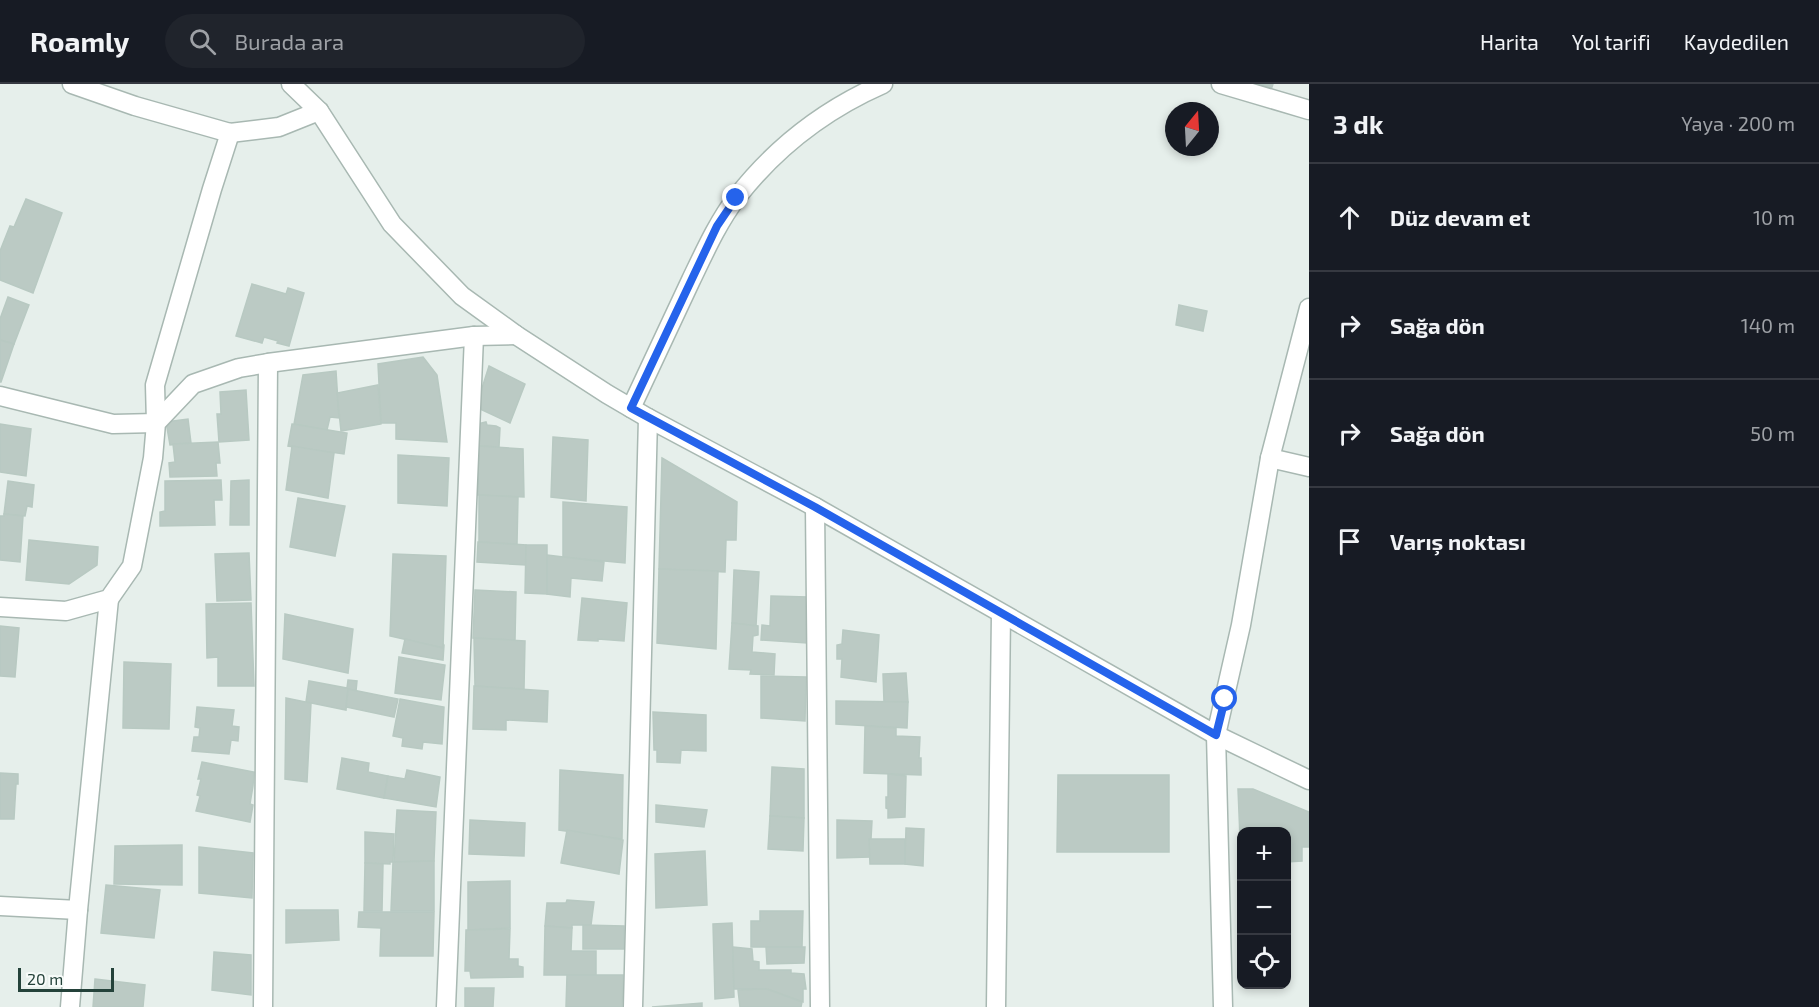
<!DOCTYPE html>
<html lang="tr">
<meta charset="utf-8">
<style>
:root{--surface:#171b24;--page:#20242c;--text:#f1f3f6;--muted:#9ea1a6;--line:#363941}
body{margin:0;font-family:"Exo 2",sans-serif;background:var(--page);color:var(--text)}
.controls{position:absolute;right:18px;bottom:18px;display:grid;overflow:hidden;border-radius:12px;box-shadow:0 3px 9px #0003}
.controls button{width:54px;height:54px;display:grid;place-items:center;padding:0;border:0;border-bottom:2px solid var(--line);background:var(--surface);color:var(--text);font:30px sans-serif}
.compass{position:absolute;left:1165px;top:18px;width:54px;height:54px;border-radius:50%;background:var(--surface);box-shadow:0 3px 9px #0003;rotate:18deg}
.scale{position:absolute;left:18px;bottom:15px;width:96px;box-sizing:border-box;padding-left:6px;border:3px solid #24423a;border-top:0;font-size:16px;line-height:21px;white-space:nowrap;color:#24423a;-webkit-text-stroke:4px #f7fbf9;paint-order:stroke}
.stop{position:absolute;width:18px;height:18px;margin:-14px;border:4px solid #2563eb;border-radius:50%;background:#fff}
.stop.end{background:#2563eb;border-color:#fff;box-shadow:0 2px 6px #0008}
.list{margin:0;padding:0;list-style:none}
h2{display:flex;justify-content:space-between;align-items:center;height:78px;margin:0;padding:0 24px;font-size:26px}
h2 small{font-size:20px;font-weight:400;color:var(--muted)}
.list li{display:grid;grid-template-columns:39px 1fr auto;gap:18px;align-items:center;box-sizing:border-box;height:108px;padding:0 24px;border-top:2px solid var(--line)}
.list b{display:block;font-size:22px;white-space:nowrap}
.list em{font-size:20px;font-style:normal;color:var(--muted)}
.icon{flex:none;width:33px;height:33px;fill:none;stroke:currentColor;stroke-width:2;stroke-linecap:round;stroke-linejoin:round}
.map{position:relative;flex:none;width:1309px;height:923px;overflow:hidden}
header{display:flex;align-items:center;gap:36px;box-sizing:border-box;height:84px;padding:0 30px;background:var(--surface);border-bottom:2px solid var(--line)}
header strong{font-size:28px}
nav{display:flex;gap:33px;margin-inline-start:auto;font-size:21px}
.search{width:420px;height:54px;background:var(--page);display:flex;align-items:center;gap:15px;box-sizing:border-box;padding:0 21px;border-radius:33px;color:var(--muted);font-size:22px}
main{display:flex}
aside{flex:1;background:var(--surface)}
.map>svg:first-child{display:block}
.building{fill:#bbcac4;stroke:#b8c9c2;stroke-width:1.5}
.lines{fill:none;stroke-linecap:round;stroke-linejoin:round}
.minor-casing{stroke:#a8b8b2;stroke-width:21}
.minor{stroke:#fff;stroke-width:18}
.route{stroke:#2563eb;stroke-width:8}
</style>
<header>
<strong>Roamly</strong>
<div class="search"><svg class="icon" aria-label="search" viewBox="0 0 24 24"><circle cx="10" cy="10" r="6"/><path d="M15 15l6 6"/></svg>Burada ara</div>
<nav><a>Harita</a><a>Yol tarifi</a><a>Kaydedilen</a></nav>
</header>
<main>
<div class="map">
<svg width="1309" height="923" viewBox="0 0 1309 923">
<rect width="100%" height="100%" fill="#e6efeb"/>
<g class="building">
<polygon points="1243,0 1273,0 1271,6"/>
<polygon points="26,115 62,129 33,209 0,196 0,167 10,142 14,143"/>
<polygon points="252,200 286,210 288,204 304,209 289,262 277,259 278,257 264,253 262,259 236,252"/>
<polygon points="8,213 29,221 14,260 0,256 0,235"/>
<polygon points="1179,221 1207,227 1203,247 1176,241"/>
<polygon points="0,256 14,260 1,298 0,298"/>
<polygon points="423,273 437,291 447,358 396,355 396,339 381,339 378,280"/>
<polygon points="489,282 525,300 510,339 476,323"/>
<polygon points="336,287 339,334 330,333 327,346 294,340 303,291"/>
<polygon points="378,301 381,340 341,347 337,309"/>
<polygon points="246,306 249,356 219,358 217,330 221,330 220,308"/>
<polygon points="188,335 191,359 170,361 166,338"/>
<polygon points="486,338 487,341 496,342 500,344 499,363 479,362 477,340"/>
<polygon points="0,340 31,345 26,392 0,388"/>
<polygon points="292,340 347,349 344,370 288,362"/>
<polygon points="553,353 588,356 586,417 551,413"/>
<polygon points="218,358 220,379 216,379 217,392 170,393 169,379 175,378 173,360"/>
<polygon points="292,362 334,369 328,414 286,406"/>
<polygon points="479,362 523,365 524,413 478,411"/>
<polygon points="398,371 449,374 447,422 398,419"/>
<polygon points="662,374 737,418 736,456 726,456 725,488 659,485"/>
<polygon points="221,396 222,416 214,416 215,441 160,442 160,428 165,427 165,397"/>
<polygon points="249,396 249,441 230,441 231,397"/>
<polygon points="8,397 34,401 32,423 27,422 25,432 4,430"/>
<polygon points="479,411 518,413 517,460 479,458"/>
<polygon points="298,414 345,422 335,472 290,463"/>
<polygon points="563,418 627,423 625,479 563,473"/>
<polygon points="4,430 23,432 20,478 0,476 0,432 4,432"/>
<polygon points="29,456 98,463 97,481 69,500 26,496"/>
<polygon points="478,458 526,461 526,481 477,478"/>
<polygon points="526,461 547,461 547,510 525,509"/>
<polygon points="249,469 251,516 217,517 215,470"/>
<polygon points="393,470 446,472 443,564 390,552"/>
<polygon points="547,471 604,478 602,497 571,494 570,513 547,510"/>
<polygon points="659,485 718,487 716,565 657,559"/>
<polygon points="734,486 759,488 756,542 732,539"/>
<polygon points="475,506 516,508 515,556 473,554"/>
<polygon points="771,512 808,513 807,559 761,556 762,541 770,542"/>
<polygon points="582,514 627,519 624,557 598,555 598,557 578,556"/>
<polygon points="251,519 254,602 218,602 218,573 207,574 206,520"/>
<polygon points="285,530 353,545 348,589 283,575"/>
<polygon points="732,539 758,542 758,551 753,552 752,568 775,570 774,591 750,590 751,586 729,585"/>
<polygon points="0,542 19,544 15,593 0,592"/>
<polygon points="843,546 879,551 876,598 841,593 842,575 837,575 837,561 842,560"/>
<polygon points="474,554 525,557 524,605 475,602"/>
<polygon points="405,555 443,564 443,560 444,561 443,576 402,569"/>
<polygon points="399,573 445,581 441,616 395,609"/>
<polygon points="124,578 171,580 169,645 123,644"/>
<polygon points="906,589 908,618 884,618 883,590"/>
<polygon points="761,592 806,593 805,637 761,634"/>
<polygon points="348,596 357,597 356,607 348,605 346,626 306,618 309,597 347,604"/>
<polygon points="474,602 548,607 547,638 506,636 506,646 473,645"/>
<polygon points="348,605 398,615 394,633 346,623"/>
<polygon points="286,614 311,619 307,698 285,695"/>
<polygon points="400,615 444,623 442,660 423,658 422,665 402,662 403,654 393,652"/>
<polygon points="836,617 908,618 907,644 836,640"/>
<polygon points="197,623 234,626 232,642 239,643 238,657 231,656 229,670 192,667 194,653 199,653 200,644 195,643"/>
<polygon points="653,628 706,631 706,667 681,666 680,679 657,678 657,666 654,666"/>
<polygon points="865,642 896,644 896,652 920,653 919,674 921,674 921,691 864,689"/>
<polygon points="342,674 369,679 368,688 388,692 384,714 337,705"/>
<polygon points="202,678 254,688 253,702 250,720 253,721 250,738 196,727 200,712 197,711 201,695 198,695"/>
<polygon points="772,683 804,685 804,734 770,732"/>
<polygon points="407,686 440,693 436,723 384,714 388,692 405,695"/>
<polygon points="560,686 623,691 622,755 559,746"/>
<polygon points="0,689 18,690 18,700 16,700 14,735 0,735"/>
<polygon points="888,690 906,692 905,733 888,734 888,725 886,724 886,713 888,713"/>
<polygon points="1058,691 1169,691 1169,768 1057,768"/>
<polygon points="1238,705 1253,705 1309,728 1309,763 1302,763 1302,777 1286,778 1286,748 1242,748 1241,779"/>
<polygon points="656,721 707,726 704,743 656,738"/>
<polygon points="397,726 436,728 434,777 394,778"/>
<polygon points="770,732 804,734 803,767 768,765"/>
<polygon points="470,736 525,739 524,772 469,770"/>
<polygon points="837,736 872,737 870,773 837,774"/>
<polygon points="906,744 924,745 923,782 905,780"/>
<polygon points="567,746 623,756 619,790 561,779"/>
<polygon points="365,748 394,750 393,778 390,778 390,780 365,779"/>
<polygon points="869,755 905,755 905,780 870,780"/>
<polygon points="182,761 182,801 114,800 115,762"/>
<polygon points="199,763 253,769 252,814 199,809"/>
<polygon points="705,767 707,821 656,824 655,770"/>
<polygon points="434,777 434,827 391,827 393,778"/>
<polygon points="365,779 383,780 382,827 364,827"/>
<polygon points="510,797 510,844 468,846 468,798"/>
<polygon points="106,801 160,806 154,854 101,849"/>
<polygon points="567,816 594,818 591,841 572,841 572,844 545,842 547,819 566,819"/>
<polygon points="286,826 338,826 339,856 286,859"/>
<polygon points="760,827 803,827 802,863 751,863 751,837 760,837"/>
<polygon points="359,828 434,828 433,872 380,872 381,844 358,843"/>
<polygon points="732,839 734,913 715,915 713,840"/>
<polygon points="583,841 624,842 624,865 583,865"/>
<polygon points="545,842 572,844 571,867 596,867 596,891 544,891"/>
<polygon points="510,845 509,875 518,875 518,882 523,883 523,893 471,894 470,887 465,887 466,846"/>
<polygon points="733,863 752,865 753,877 759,878 759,886 791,886 791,889 804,890 806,905 803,905 803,918 767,905 734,905"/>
<polygon points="766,863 805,863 804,879 767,880"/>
<polygon points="214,868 251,871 251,911 212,906"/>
<polygon points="567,891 623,891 622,923 566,923"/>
<polygon points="95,895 145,901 143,923 93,923"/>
<polygon points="465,904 494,904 493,923 465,923"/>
<polygon points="767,905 802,918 801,923 740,923 738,906"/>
<polygon points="702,919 702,923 652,923"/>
</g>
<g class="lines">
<defs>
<g id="minor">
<polyline points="72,0 135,22 230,49 279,43 319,27"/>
<polyline points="291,0 319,27 392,140 462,212 516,251 607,310 648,334 815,423 1216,651 1309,696"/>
<polyline points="1221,0 1309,26"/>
<polyline points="0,312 113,340 156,339 155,301 212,105 230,49"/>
<path d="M631,324C651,281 671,238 691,196C705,167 718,138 737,113C776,63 826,25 883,0"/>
<polyline points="1270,374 1309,383"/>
<polyline points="815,423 820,923"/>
<polyline points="0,523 66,527 109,515 132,482 153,374 156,339 193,300 239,284 268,279 474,252 516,251"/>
<polyline points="0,822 78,826 109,515"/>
<polyline points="70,923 78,826"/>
<polyline points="263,923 268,279"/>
<polyline points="446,923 474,252"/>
<polyline points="633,923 648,334"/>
<polyline points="996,923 1001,530"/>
<polyline points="1223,923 1216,651 1241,541 1270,374 1309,224"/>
</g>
</defs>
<use href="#minor" class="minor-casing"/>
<use href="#minor" class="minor"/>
</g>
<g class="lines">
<polyline class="route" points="736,114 717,142 631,324 815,423 1216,651 1225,615"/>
</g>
</svg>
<div class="controls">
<button>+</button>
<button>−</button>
<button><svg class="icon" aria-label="locate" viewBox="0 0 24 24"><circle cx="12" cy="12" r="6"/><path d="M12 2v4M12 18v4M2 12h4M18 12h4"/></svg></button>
</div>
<svg class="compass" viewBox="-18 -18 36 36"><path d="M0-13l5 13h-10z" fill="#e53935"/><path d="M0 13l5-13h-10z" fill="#9ea1a6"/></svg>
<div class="scale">20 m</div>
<div class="stop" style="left:1225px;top:615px"></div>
<div class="stop end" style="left:736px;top:114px"></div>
</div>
<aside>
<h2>3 dk<small>Yaya · 200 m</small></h2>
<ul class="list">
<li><svg class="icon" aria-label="ahead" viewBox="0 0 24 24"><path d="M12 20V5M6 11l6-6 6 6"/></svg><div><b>Düz devam et</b></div><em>10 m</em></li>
<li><svg class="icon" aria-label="right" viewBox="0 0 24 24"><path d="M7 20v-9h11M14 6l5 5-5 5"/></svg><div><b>Sağa dön</b></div><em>140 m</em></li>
<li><svg class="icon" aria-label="right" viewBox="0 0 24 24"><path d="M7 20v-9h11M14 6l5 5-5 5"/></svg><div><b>Sağa dön</b></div><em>50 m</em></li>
<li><svg class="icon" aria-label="arrive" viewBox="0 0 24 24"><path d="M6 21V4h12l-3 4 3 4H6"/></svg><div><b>Varış noktası</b></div></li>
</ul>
</aside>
</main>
